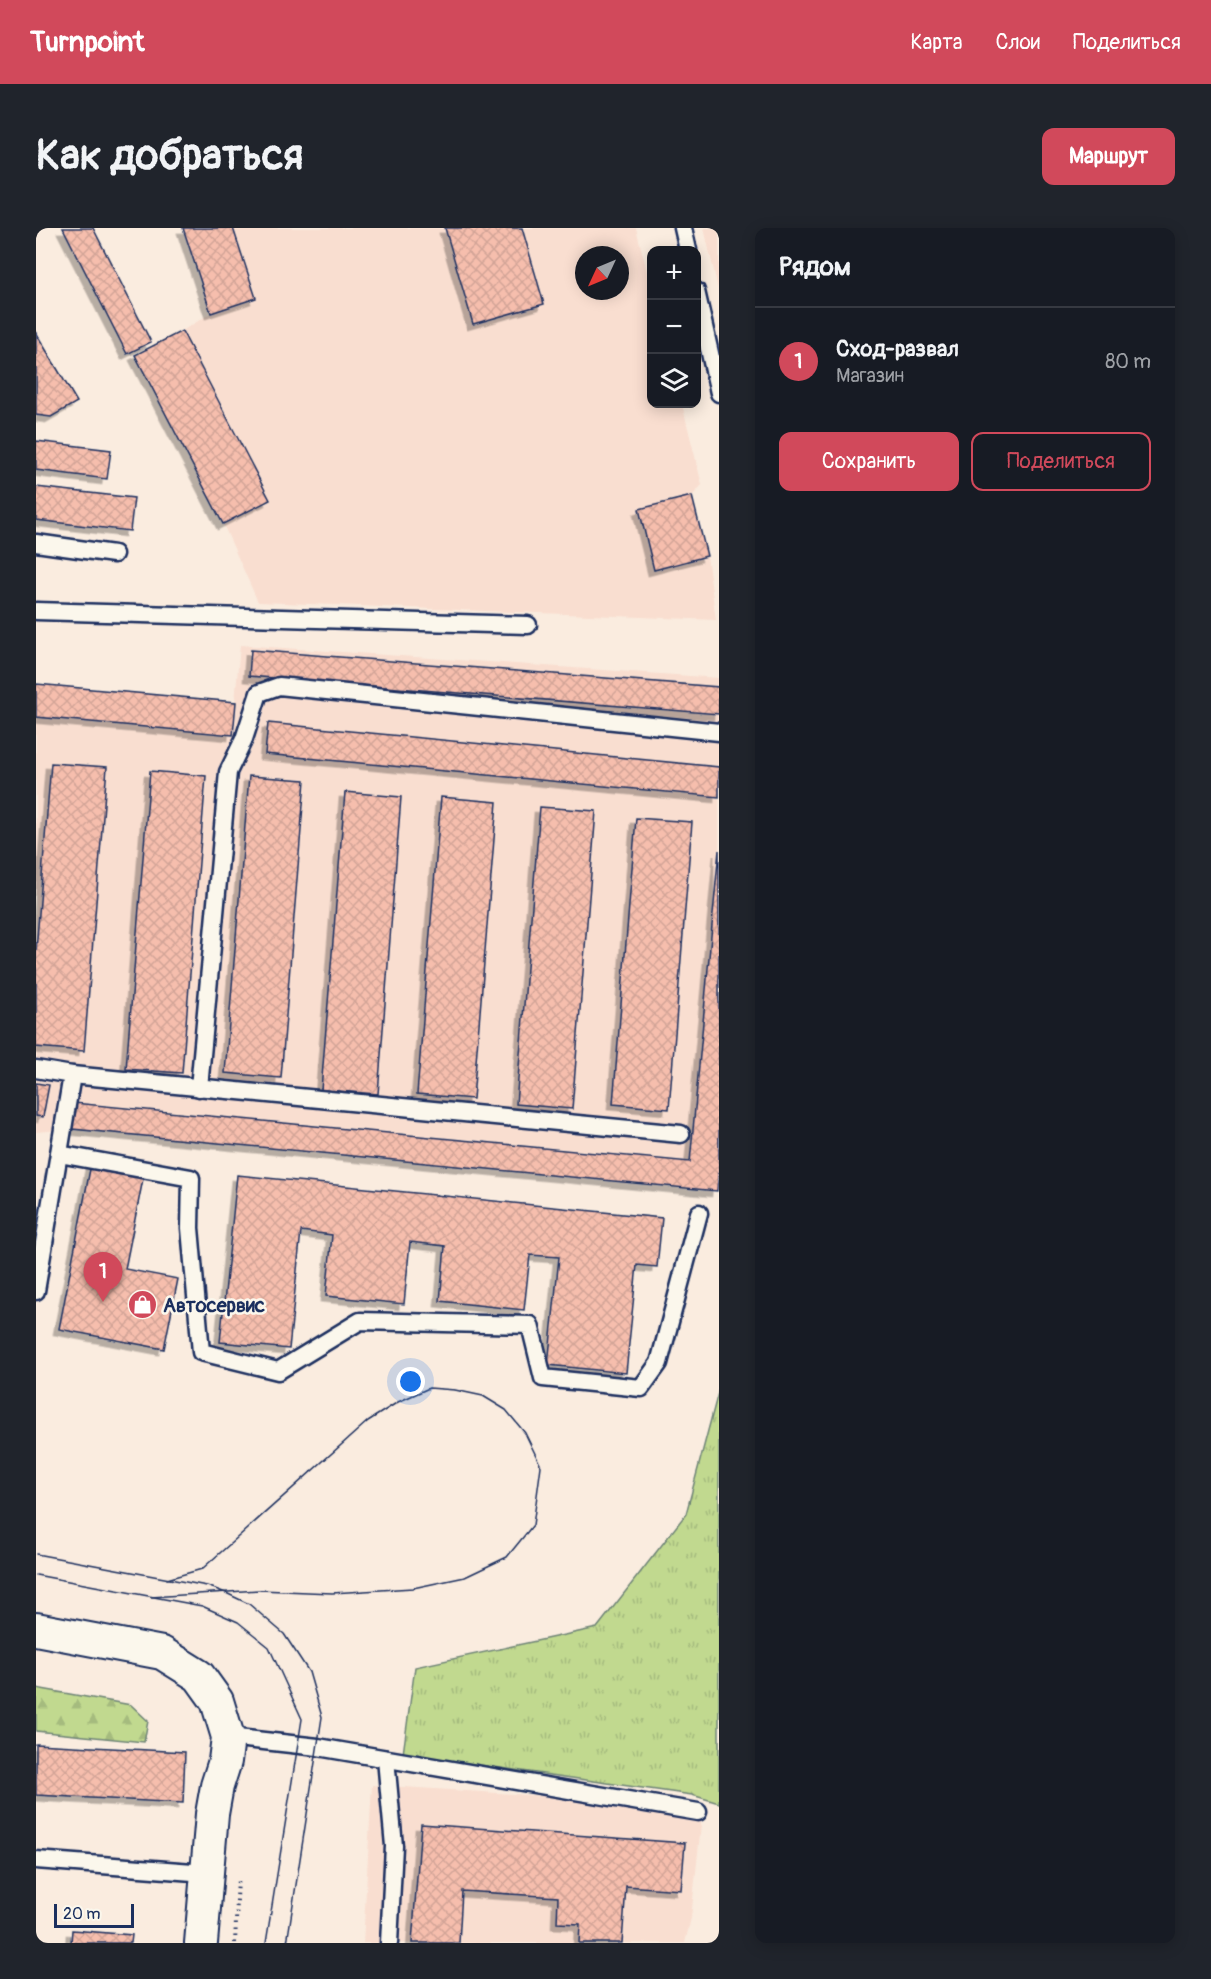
<!DOCTYPE html>
<html lang="ru">
<meta charset="utf-8">
<style>
:root{--surface:#171b24;--page:#20242c;--text:#f1f3f6;--muted:#9ea1a6;--line:#363941;--accent:#d1495b}
body{margin:0;font-family:Pangolin,sans-serif;background:var(--page);color:var(--text)}
.controls{position:absolute;right:18px;top:18px;display:grid;overflow:hidden;border-radius:12px;box-shadow:0 3px 15px #0003}
.controls button{width:54px;height:54px;display:grid;place-items:center;padding:0;border:0;border-bottom:2px solid var(--line);background:var(--surface);color:var(--text);font:30px sans-serif}
.compass{position:absolute;left:539px;top:18px;width:54px;height:54px;border-radius:50%;background:var(--surface);box-shadow:0 3px 15px #0003;rotate:226deg}
.scale{position:absolute;left:18px;bottom:15px;width:80px;box-sizing:border-box;padding-left:6px;border:3px solid #1b2f5e;border-top:0;font-size:16px;line-height:21px;white-space:nowrap;color:#1b2f5e;-webkit-text-stroke:4px #fbf7ec;paint-order:stroke}
.you{position:absolute;left:375px;top:1154px;width:21px;height:21px;margin:-15px;border:4px solid #fff;border-radius:50%;background:#1a73e8;box-shadow:0 0 0 9px #1a73e833}
.badge{display:grid;place-items:center;width:39px;height:39px;border-radius:50%;background:var(--accent);color:#fff;font-size:20px;font-weight:700}
.pin{position:absolute;translate:-50% -50px;filter:drop-shadow(0 2px 3px #0008)}
.pin::after{content:'';position:absolute;top:32px;width:21px;height:18px;background:inherit;clip-path:polygon(0 0,100% 0,50% 100%)}
.list{margin:0;padding:0;list-style:none}
h2{display:flex;justify-content:space-between;align-items:center;height:78px;margin:0;padding:0 24px;font-size:26px}
h2 small{font-size:20px;font-weight:400;color:var(--muted)}
.list li{display:grid;grid-template-columns:39px 1fr auto;gap:18px;align-items:center;box-sizing:border-box;height:108px;padding:0 24px;border-top:2px solid var(--line)}
.list b{display:block;font-size:22px;white-space:nowrap}
.list p{margin:0;font-size:20px;white-space:nowrap;color:var(--muted)}
.list em{font-size:20px;font-style:normal;color:var(--muted)}
.actions{display:flex;gap:12px;padding:18px 24px}
.actions a{flex:1;padding:14px 0;border:2px solid var(--accent);border-radius:12px;text-align:center;font-size:21px;color:var(--accent)}
.actions .main{background:var(--accent);color:#fff}
.icon{flex:none;width:33px;height:33px;fill:none;stroke:currentColor;stroke-width:2;stroke-linecap:round;stroke-linejoin:round}
.map{position:relative;flex:none;width:683px;height:1715px;overflow:hidden;border-radius:12px}
header{display:flex;align-items:center;gap:36px;box-sizing:border-box;height:84px;padding:0 30px;background:var(--accent);color:#fff}
header strong{font-size:28px}
nav{display:flex;gap:33px;margin-inline-start:auto;font-size:21px}
.intro{display:flex;align-items:center;justify-content:space-between;box-sizing:border-box;height:144px;padding:0 36px}
h1{margin:0;font-size:42px}
.button{padding:15px 27px;border-radius:12px;background:var(--accent);color:#fff;font-size:21px;font-weight:700}
main{display:flex;gap:36px;padding:0 36px}
aside{flex:1;background:var(--surface);border-radius:12px;box-shadow:0 3px 15px #0003}
.map>svg:first-child{display:block}
.built{fill:#f9ded0;fill-rule:evenodd}
.grass{fill:url(#grass-tufts);stroke:#6e8476;stroke-width:1.5}
.forest{fill:url(#forest-firs);stroke:#6e8476;stroke-width:1.5}
.building{fill:url(#building-cross-hatch);stroke:#1b2f5e;stroke-width:1.5;filter:url(#shadow)}
.lines{fill:none;stroke-linecap:round;stroke-linejoin:round}
.lane-casing{stroke:#1b2f5e;stroke-width:21}
.street-casing{stroke:#1b2f5e;stroke-width:36}
.path{stroke:#1b2f5e;stroke-width:4;stroke-dasharray:1.5 4.5;stroke-linecap:butt}
.lane{stroke:#fbf7ec;stroke-width:16}
.street{stroke:#fbf7ec;stroke-width:32}
.tram{stroke:#1b2f5e;stroke-width:1.5}
.labels{text-anchor:middle;dominant-baseline:central;stroke-width:5;stroke-linejoin:round;paint-order:stroke}
.poi-label{font-size:20px;font-weight:bold;fill:#1b2f5e;stroke:#fbf7ec;text-anchor:start}
</style>
<header>
<strong>Turnpoint</strong>
<nav><a>Карта</a><a>Слои</a><a>Поделиться</a></nav>
</header>
<div class="intro"><h1>Как добраться</h1><a class="button">Маршрут</a></div>
<main>
<div class="map">
<svg width="683" height="1715" viewBox="0 0 683 1715">
<defs>
<pattern id="grass-tufts" width="24" height="20" patternUnits="userSpaceOnUse" patternTransform="scale(1.5)"><rect width="24" height="20" fill="#c1d98f"/><path d="M3 7l-1-3M5 7V3M7 7l1-3M15 17l-1-3M17 17v-4M19 17l1-3" fill="none" stroke="#a5bb7e"/></pattern>
<pattern id="forest-firs" width="22" height="20" patternUnits="userSpaceOnUse" patternTransform="scale(1.5)"><rect width="22" height="20" fill="#c1d98f"/><path d="M5 1l3.5 6h-7zM16 11l3.5 6h-7z" fill="#a5bb7e"/></pattern>
<pattern id="building-cross-hatch" width="8" height="8" patternUnits="userSpaceOnUse" patternTransform="scale(1.5)"><rect width="8" height="8" fill="#f6bead"/><path d="M0 0l8 8M0 8l8-8" fill="none" stroke="#d2a497"/></pattern>
<filter id="shadow"><feDropShadow dx="-5.5" dy="5.5" stdDeviation="0" flood-color="#0004"/></filter>
</defs>
<rect width="100%" height="100%" fill="#faecdf"/>
<filter id="ink" filterUnits="userSpaceOnUse"><feTurbulence type="fractalNoise" baseFrequency=".0167" numOctaves="2"/><feDisplacementMap in="SourceGraphic" scale="12" xChannelSelector="R" yChannelSelector="G"/><feConvolveMatrix kernelMatrix="1 2 1 2 8 2 1 2 1" color-interpolation-filters="sRGB"/></filter>
<g filter="url(#ink)">
<g class="built">
<path d="M147,0H600L615,59L616,176H646L666,257L656,268L671,328L680,392L222,374L187,296L99,127L146,103L175,85ZM548,27H584V63H548Z"/>
<polygon points="668,0 683,0 683,65"/>
<polygon points="204,417 683,450 683,941 681,963 36,901 0,904 0,456 199,474"/>
<polygon points="336,1557 667,1578 655,1690 649,1715 327,1715"/>
</g>
<polygon class="grass" points="683,1161 683,1575 656,1567 367,1526 379,1439 561,1400 650,1286"/>
<polygon class="forest" points="0,1460 95,1477 112,1493 108,1514 0,1503"/>
<g class="building">
<polygon points="27,0 57,0 115,114 91,126"/>
<polygon points="147,0 197,0 220,70 175,85"/>
<polygon points="409,0 486,0 508,76 437,96"/>
<polygon points="146,103 234,272 187,296 99,127"/>
<polygon points="0,105 41,174 15,189 0,187"/>
<polygon points="0,213 75,222 71,251 0,242"/>
<polygon points="0,259 98,270 94,303 0,292"/>
<polygon points="656,268 671,328 618,342 603,281"/>
<polygon points="215,422 683,459 683,486 213,448"/>
<polygon points="0,456 200,474 197,507 0,489"/>
<polygon points="232,495 683,539 683,569 229,526"/>
<polygon points="15,535 71,539 48,823 0,819 0,723"/>
<polygon points="114,543 170,548 146,845 90,841"/>
<polygon points="213,548 269,552 245,850 189,845"/>
<polygon points="309,564 365,569 342,866 285,862"/>
<polygon points="405,569 461,574 437,871 381,866"/>
<polygon points="504,579 560,583 536,881 480,876"/>
<polygon points="600,590 656,594 633,881 577,876"/>
<polygon points="683,622 683,939 681,963 36,901 38,875 654,934"/>
<polygon points="0,855 13,857 7,889 0,888"/>
<polygon points="55,936 108,946 89,1041 142,1051 128,1121 23,1101"/>
<polygon points="201,947 626,990 621,1039 601,1037 590,1145 512,1137 523,1029 494,1027 488,1082 404,1073 409,1018 374,1014 368,1076 290,1068 296,1007 265,1003 253,1121 184,1114"/>
<polygon points="0,1516 149,1524 147,1575 0,1567"/>
<polygon points="385,1596 649,1615 645,1662 590,1658 586,1715 543,1715 544,1696 521,1695 522,1669 426,1663 423,1715 376,1715"/>
<polygon points="36,1702 96,1707 95,1715 35,1715"/>
</g>
<g class="lines">
<defs>
<g id="lane">
<polyline points="647,0 652,22"/>
<polyline points="660,63 683,165"/>
<polyline points="0,315 78,326"/>
<polyline points="0,383 492,397"/>
<polyline points="0,841 36,847 645,906"/>
<polyline points="163,860 192,544 208,511 223,465 243,458 683,504"/>
<polyline points="23,926 155,950 154,1000 165,1124 242,1143 324,1093 494,1097 507,1150 605,1160 623,1135 663,985"/>
<polyline points="0,1063 36,847"/>
<polyline points="192,1509 282,1519 662,1584"/>
<polyline points="350,1531 358,1618 353,1715"/>
<polyline points="0,1632 170,1645"/>
</g>
<polyline id="street" points="0,1401 126,1425 163,1448 181,1473 192,1509 189,1533 181,1558 176,1586 165,1715"/>
</defs>
<use href="#lane" class="lane-casing"/>
<use href="#street" class="street-casing"/>
<polyline class="path" points="199,1715 202,1650"/>
<use href="#lane" class="lane"/>
<use href="#street" class="street"/>
<g class="tram">
<polyline points="0,1326 171,1358 190,1365 213,1376 248,1406 273,1444 286,1489 251,1715"/>
<polyline points="0,1347 166,1378 202,1394 233,1419 266,1491 230,1715"/>
<polyline points="115,1369 223,1362 296,1365 377,1360 429,1349 471,1329 497,1297 505,1238 489,1205 470,1182 447,1168 419,1162 393,1160 362,1174 332,1193 166,1341 131,1351"/>
</g>
</g>
</g>
<defs>
<symbol id="shop-disc" viewBox="-11 -11 22 22"><circle r="9.5" fill="#d1495b" stroke="#fbf7ec"/><path d="M-5-2.5h2.3a2.7 3.5 0 0 1 5.4 0H5L5.5 6h-11ZM-1.5-2.5h3a1.5 2.3 0 0 0-3 0Z" fill="#fff"/></symbol>
</defs>
<g fill-rule="evenodd">
<use href="#shop-disc" x="90" y="1060" width="33" height="33"/>
</g>
<g class="labels">
<g class="poi-label">
<text x="127" y="1077">Автосервис</text>
</g>
</g>
</svg>
<div class="controls">
<button>+</button>
<button>−</button>
<button><svg class="icon" aria-label="layers" viewBox="0 0 24 24"><path d="M12 4l9 5-9 5-9-5zM3 14l9 5 9-5"/></svg></button>
</div>
<svg class="compass" viewBox="-18 -18 36 36"><path d="M0-13l5 13h-10z" fill="#e53935"/><path d="M0 13l5-13h-10z" fill="#9ea1a6"/></svg>
<div class="scale">20 m</div>
<div class="you"></div>
<div class="pin badge" style="left:67px;top:1074px">1</div>
</div>
<aside>
<h2>Рядом<small></small></h2>
<ul class="list">
<li><span class="badge">1</span><div><b>Сход-развал</b><p>Магазин</p></div><em>80 m</em></li>
</ul>
<div class="actions"><a class="main">Сохранить</a><a>Поделиться</a></div>
</aside>
</main>
